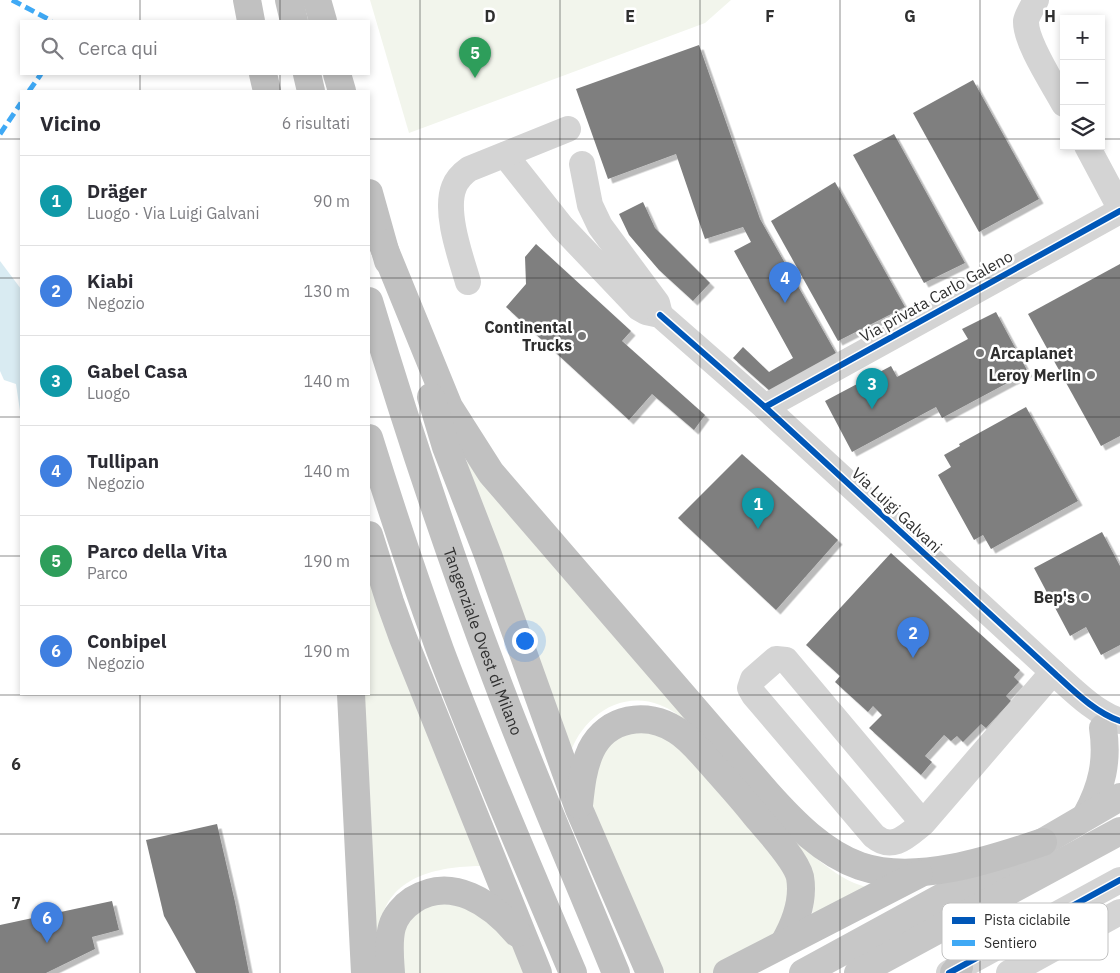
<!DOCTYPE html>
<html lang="it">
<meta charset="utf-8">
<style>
:root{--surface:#fff;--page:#f7f7f7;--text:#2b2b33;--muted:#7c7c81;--line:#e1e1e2;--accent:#0b8043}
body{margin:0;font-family:"IBM Plex Sans",sans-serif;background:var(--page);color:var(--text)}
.controls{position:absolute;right:15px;top:15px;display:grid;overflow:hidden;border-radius:0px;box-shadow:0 2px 8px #0003}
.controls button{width:45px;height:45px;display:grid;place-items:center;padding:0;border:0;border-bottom:1px solid var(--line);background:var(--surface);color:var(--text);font:25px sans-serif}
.you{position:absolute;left:524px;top:640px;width:18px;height:18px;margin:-12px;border:4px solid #fff;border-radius:50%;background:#1a73e8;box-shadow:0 0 0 8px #1a73e833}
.badge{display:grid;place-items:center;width:32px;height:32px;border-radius:50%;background:var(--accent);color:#fff;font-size:16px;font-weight:700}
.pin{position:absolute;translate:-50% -41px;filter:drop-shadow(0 1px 2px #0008)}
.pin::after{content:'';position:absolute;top:26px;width:18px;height:15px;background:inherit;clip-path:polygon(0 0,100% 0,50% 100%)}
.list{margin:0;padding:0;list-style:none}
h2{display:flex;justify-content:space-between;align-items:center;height:65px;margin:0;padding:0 20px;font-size:21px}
h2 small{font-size:16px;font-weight:400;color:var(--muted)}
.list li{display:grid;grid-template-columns:32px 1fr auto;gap:15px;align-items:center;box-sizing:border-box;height:90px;padding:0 20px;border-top:1px solid var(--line)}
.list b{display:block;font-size:19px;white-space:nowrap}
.list p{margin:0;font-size:16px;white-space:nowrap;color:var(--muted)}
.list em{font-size:16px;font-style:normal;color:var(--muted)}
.icon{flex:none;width:28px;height:28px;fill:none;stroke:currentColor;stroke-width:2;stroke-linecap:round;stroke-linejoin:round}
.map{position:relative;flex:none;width:1120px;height:973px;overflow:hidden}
.search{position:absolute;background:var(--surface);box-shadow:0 2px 8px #0003;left:20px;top:20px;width:350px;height:55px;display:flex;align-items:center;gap:12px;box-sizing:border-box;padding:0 18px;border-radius:0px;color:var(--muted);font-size:19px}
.panel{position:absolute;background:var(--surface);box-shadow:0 2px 8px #0003;left:20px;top:90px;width:350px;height:605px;border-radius:0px}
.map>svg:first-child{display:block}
.green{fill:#f2f5ec}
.water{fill:#d9ebf2}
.building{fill:#7f7f7f;filter:url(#shadow)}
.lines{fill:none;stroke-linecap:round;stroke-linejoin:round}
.minor{stroke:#d4d4d4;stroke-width:26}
.major{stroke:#c7c7c7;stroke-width:28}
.highway{stroke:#c1c1c1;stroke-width:28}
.quiet{stroke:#3fa9f5;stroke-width:5;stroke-dasharray:10 5;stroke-linecap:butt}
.cycleway-casing{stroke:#fff;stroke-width:9}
.cycleway{stroke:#0057b8;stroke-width:6}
.grid{fill:none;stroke:#2f2f2f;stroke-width:1;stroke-opacity:0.55}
.poi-dot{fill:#787878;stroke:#fff;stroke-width:2}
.labels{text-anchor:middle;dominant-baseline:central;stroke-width:5;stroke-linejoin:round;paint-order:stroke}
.street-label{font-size:16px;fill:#2f2f2f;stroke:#fff}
.poi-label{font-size:16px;font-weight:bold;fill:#2f2f2f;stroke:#fff;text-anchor:end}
.key{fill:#fff;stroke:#c1c1c1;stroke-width:1}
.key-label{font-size:14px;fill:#2f2f2f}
.grid-label{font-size:16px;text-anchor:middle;font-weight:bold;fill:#2f2f2f;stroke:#fff;stroke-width:5;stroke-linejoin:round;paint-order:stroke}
</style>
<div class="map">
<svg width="1120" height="973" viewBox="0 0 1120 973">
<defs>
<filter id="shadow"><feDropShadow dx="4.5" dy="4.5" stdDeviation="0" flood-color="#0004"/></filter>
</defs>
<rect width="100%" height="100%" fill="#fff"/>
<g class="green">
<polygon points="370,0 731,0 705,23 409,133"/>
<path d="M466,462H469L817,859C835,873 847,882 869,888L812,915L815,891L812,878L689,724C680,716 671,709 660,705C619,689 580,719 569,757Z"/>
<path d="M369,562L484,866C443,866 390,874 381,922C378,933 379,946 378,957L358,694H369Z"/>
<polygon points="622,729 669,731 790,871 787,925 753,951 713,973 665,973 599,827 590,796 600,745"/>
<polygon points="436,898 501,922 527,973 399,973 404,922"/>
</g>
<polygon class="water" points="0,261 21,289 21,418 16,384 4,380 0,371"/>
<g class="building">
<polygon points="699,45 760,219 837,355 770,391 733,358 743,347 769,372 793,358 734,251 751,242 743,227 705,239 676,154 608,179 576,89"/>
<polygon points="973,80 1039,199 979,232 913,113"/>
<polygon points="894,134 965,263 924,283 853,155"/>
<polygon points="835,182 905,307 838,341 771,221"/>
<polygon points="643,202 655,228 710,283 693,301 659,270 629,235 619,214"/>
<polygon points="536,244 631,331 622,341 705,415 694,430 652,394 629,420 506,307 526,284 525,257"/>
<polygon points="1120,264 1120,436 1101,446 1028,314"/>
<polygon points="996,312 1028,372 942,418 936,407 852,452 825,401 891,366 897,377 968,339 962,329"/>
<polygon points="1026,407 1078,501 991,549 983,535 974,540 938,475 951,467 944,455 960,446 959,444"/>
<polygon points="742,454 838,540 776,610 678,518"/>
<polygon points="1102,532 1120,566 1120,645 1101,655 1086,627 1070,636 1034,568"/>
<polygon points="891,553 1020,670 1014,677 1019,682 1006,696 1011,701 986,728 981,724 963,742 957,736 951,741 944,735 925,756 932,762 921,775 869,728 882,715 873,706 868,712 835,682 840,676 806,645"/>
<polygon points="217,824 235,902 249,973 196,973 164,916 146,840"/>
<polygon points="112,901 119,930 92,937 95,949 46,973 0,973 0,925"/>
</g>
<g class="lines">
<g class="minor">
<path d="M1036,0C1033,6 1027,15 1026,21C1025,42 1054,85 1064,104"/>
<polyline points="1087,146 1120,208"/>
<path d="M505,155L562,227L639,308L646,312L660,315L765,407L1053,672C1073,690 1094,712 1120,721"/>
<polyline points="582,164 590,205 600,226 657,303 660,315"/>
<path d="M468,282C461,258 444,212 454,187C457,179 462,174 469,169L568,129"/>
<polyline points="765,407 1120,211"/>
<path d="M923,823L786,660L776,659L753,679L750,688L754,695L874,836C893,852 908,835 923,823L1053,672"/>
<polyline points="949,973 1120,880"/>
<polyline points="1009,973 1120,912"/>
</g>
<g class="major">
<path d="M1086,816C1102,787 1108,761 1103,728"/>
<polyline points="803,973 1043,842 1120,797"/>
<polyline points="858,973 1120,831"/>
</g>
<g class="highway">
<polyline points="247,0 251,21"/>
<polyline points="289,0 294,21"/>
<polyline points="317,0 323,21"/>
<polyline points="263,74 267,91"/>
<polyline points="307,74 311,91"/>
<polyline points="337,74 342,91"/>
<polyline points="369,193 388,261"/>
<path d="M382,243L449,407L491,473L767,793C793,822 823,853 860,866C915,885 990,860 1043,842"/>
<path id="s1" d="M369,301C407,428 449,554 496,678C533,777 576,875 616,973"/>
<polyline points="431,397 446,447 488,555 579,809 650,973"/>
<path d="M369,438C391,509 415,580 440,650C481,759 528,866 573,973"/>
<polyline points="369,535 390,602 403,638 538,973"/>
<polyline points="351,694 365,973"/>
<path d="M579,805C581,786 583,767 591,750C607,717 647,711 676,730C691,739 702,754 714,767C728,783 743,799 756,816C768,830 796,860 800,877C804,900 795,924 784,943"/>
<path d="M391,973C390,958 388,941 392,927C395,916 404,906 413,900C452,875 492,904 517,933"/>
<polyline points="727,973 919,874"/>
<polyline points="954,973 959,967"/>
</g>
<g class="quiet">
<polyline points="12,0 52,21"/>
<polyline points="29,91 41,74"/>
<polyline points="0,134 21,103"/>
</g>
<defs>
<g id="cycleway">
<path d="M660,315L765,407L1053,672C1073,690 1094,712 1120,721"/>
<polyline points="765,407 1120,211"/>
<polyline points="949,973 1120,880"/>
</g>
</defs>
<use href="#cycleway" class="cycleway-casing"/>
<use href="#cycleway" class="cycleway"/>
</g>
<path class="grid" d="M140,0V21M280,0V21M420,0V973M560,0V973M700,0V973M840,0V973M980,0V973M140,74V91M280,74V91M0,139H21M369,139H1064M1101,139H1120M0,278H21M369,278H1120M0,417H21M369,417H1120M0,556H21M369,556H1120M140,694V973M280,694V973M0,695H1120M0,834H1120"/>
<g class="poi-dot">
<circle cx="582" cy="336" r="5"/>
<circle cx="980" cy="353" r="5"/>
<circle cx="1091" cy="375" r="5"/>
<circle cx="1085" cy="597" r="5"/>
</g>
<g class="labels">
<g class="street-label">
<text transform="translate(936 296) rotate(-29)">Via privata Carlo Galeno</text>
<text transform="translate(897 510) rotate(43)">Via Luigi Galvani</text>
<text stroke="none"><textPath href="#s1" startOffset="359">Tangenziale Ovest di Milano</textPath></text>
</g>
<g class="poi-label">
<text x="572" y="327">Continental<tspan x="572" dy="18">Trucks</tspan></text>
<text x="990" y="353" text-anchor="start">Arcaplanet</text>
<text x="1081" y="375">Leroy Merlin</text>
<text x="1075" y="597">Bep's</text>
</g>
</g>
<rect x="942" y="903" width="166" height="57" rx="8" class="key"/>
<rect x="952" y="917" width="23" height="7" fill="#0057b8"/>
<rect x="952" y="940" width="23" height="6" fill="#3fa9f5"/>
<g class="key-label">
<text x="984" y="925">Pista ciclabile</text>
<text x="984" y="948">Sentiero</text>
</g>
<g class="grid-label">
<text x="490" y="22">D</text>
<text x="630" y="22">E</text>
<text x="770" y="22">F</text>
<text x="910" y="22">G</text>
<text x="1050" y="22">H</text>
<text x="16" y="770">6</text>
<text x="16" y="909">7</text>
</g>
</svg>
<div class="controls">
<button>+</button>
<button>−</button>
<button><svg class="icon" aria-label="layers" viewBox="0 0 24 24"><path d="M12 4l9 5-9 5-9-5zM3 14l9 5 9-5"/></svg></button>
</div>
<div class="you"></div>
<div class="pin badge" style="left:758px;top:529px;background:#0f9aa8">1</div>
<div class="pin badge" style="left:913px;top:658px;background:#3f7fe0">2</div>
<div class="pin badge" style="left:872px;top:409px;background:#0f9aa8">3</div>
<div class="pin badge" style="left:785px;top:303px;background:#3f7fe0">4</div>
<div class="pin badge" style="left:475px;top:78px;background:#2e9e5b">5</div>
<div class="pin badge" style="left:47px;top:943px;background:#3f7fe0">6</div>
<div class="search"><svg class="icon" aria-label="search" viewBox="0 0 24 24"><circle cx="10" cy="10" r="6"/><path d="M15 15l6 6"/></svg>Cerca qui</div>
<section class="panel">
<h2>Vicino<small>6 risultati</small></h2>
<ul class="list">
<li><span class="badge" style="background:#0f9aa8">1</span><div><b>Dräger</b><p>Luogo · Via Luigi Galvani</p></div><em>90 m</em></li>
<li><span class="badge" style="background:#3f7fe0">2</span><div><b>Kiabi</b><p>Negozio</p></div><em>130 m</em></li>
<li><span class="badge" style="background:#0f9aa8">3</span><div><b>Gabel Casa</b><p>Luogo</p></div><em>140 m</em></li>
<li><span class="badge" style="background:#3f7fe0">4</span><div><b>Tullipan</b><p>Negozio</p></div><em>140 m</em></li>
<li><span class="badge" style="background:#2e9e5b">5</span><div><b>Parco della Vita</b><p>Parco</p></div><em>190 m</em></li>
<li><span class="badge" style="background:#3f7fe0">6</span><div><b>Conbipel</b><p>Negozio</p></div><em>190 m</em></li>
</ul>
</section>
</div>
